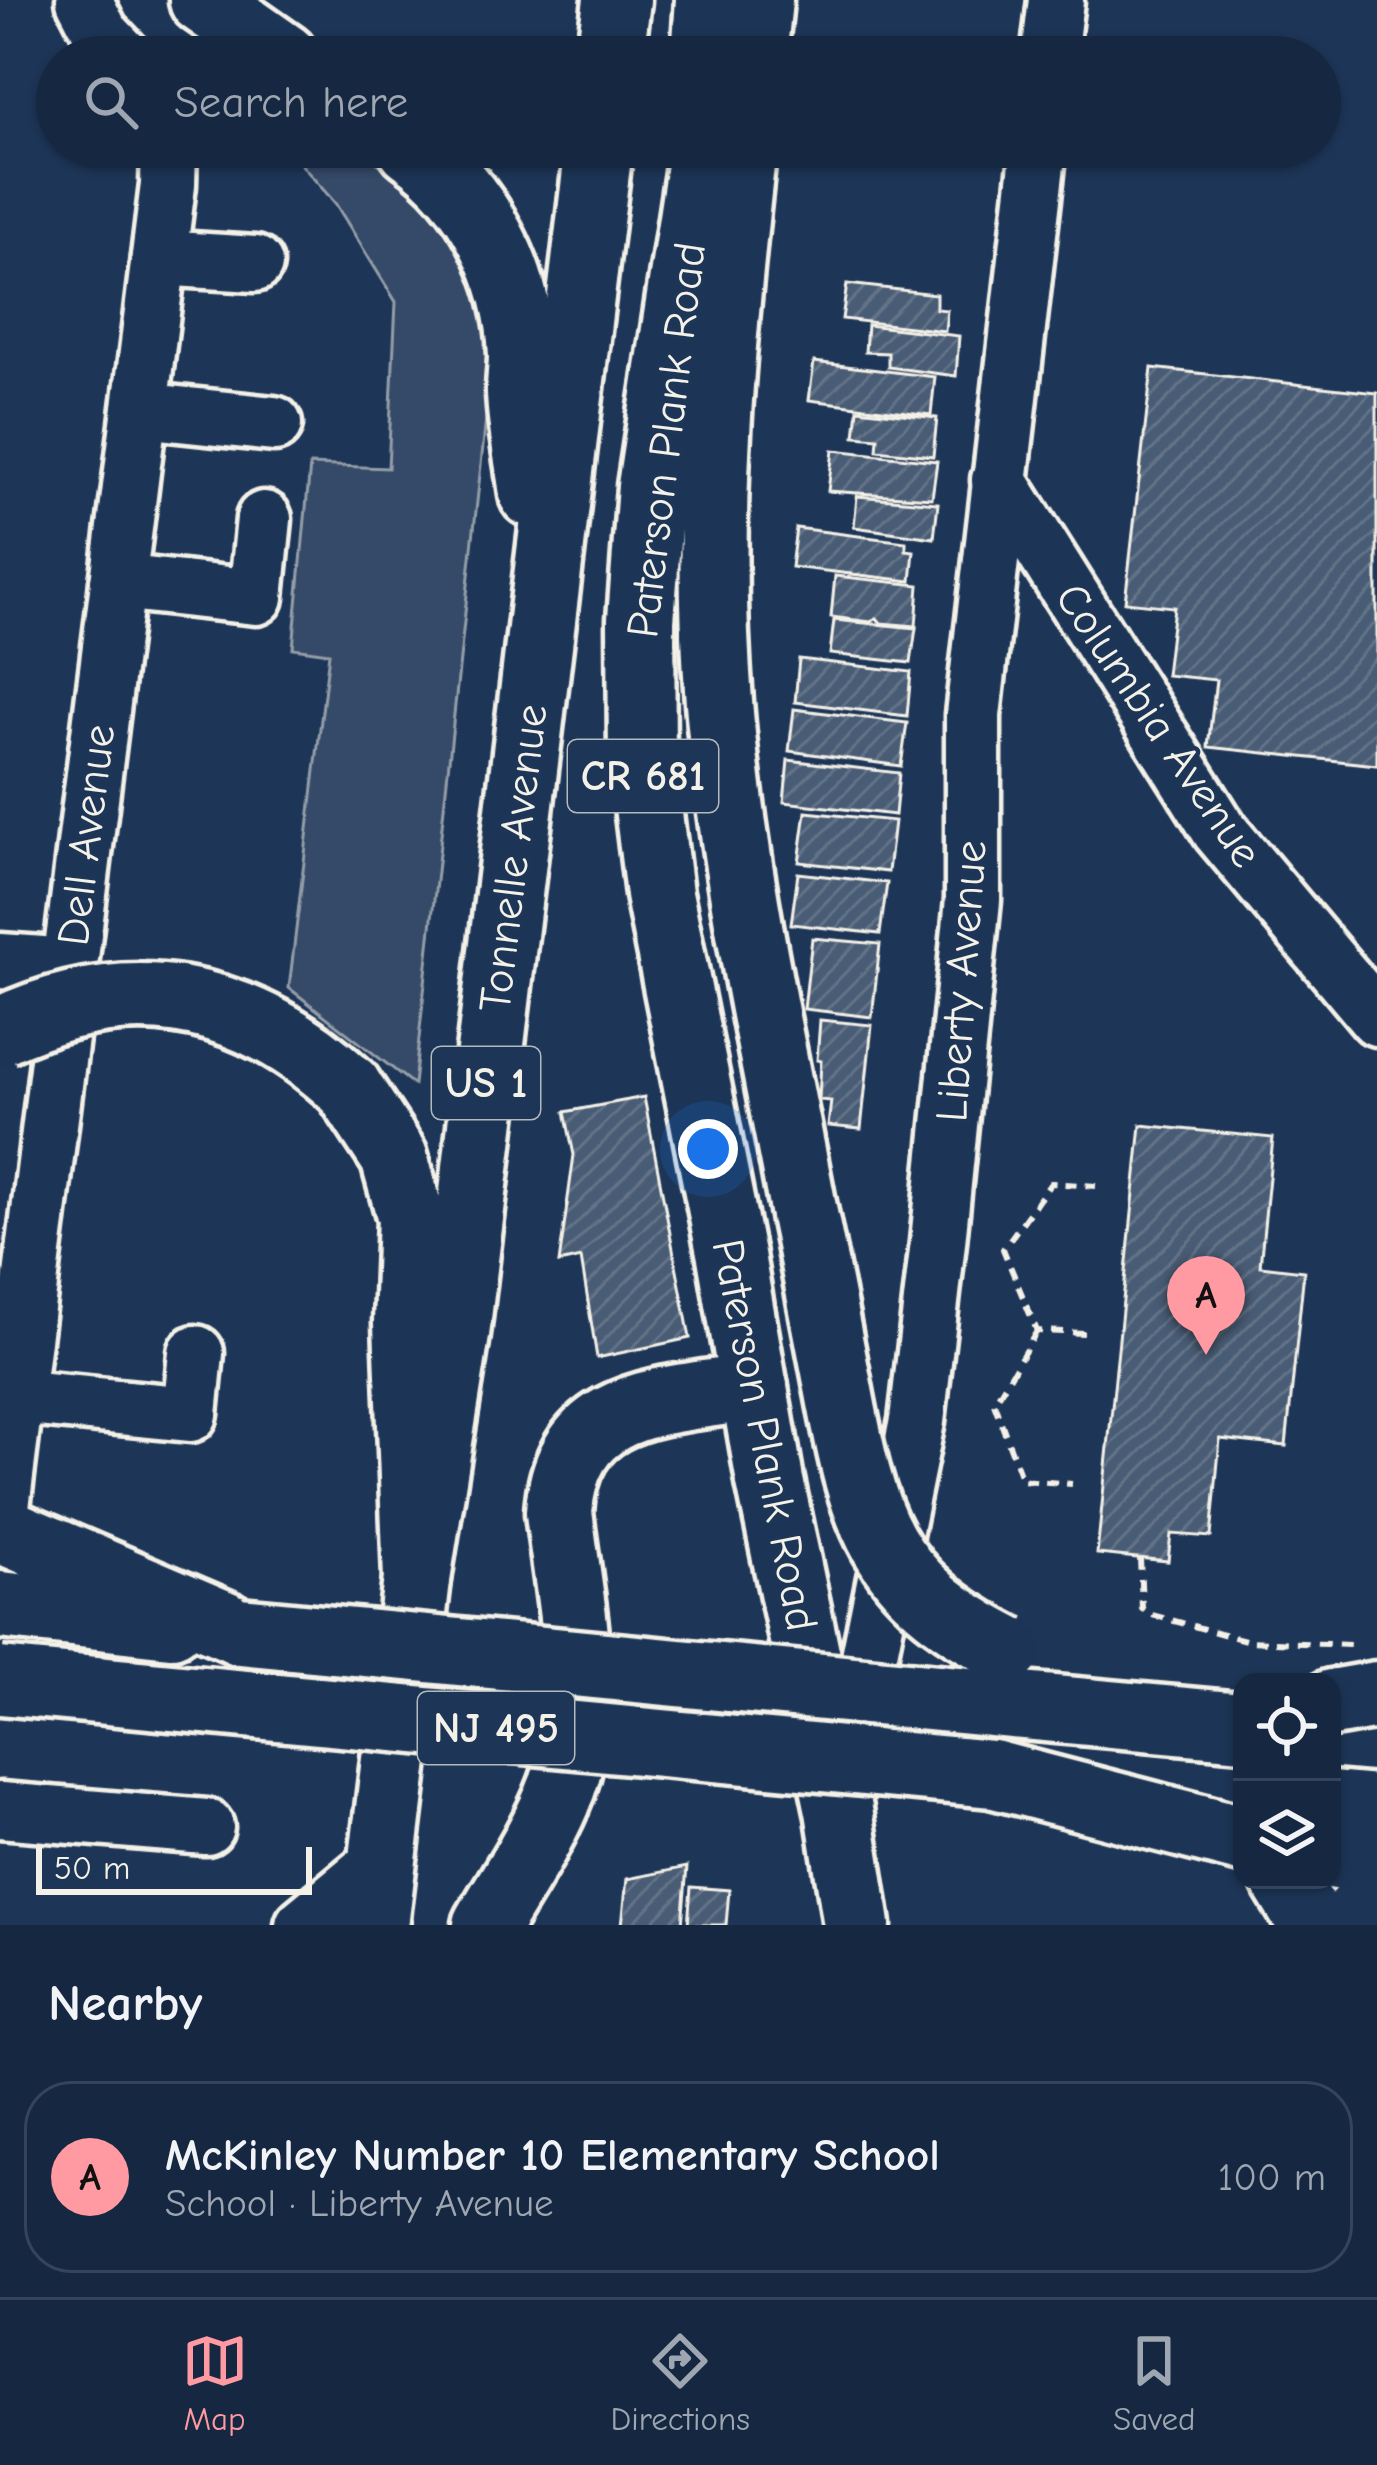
<!DOCTYPE html>
<meta charset="utf-8">
<style>
:root{--surface:#162841;--page:#23344c;--text:#f1f3f6;--muted:#9ea6b1;--line:#35445a;--accent:#ff9aa2}
body{margin:0;font-family:"Comic Neue",sans-serif;background:var(--page);color:var(--text)}
.controls{position:absolute;right:36px;bottom:36px;display:grid;overflow:hidden;border-radius:24px;box-shadow:0 3px 9px #0004}
.controls button{width:108px;height:108px;display:grid;place-items:center;padding:0;border:0;border-bottom:3px solid var(--line);background:var(--surface);color:var(--text);font:60px sans-serif}
.scale{position:absolute;left:36px;bottom:30px;width:276px;box-sizing:border-box;padding-left:12px;border:6px solid #f4f1e8;border-top:0;font-size:33px;line-height:42px;white-space:nowrap;color:#f4f1e8;-webkit-text-stroke:9px #1d3557;paint-order:stroke}
.you{position:absolute;left:708px;top:1149px;width:42px;height:42px;margin:-30px;border:9px solid #fff;border-radius:50%;background:#1a73e8;box-shadow:0 0 0 18px #1a73e833}
.badge{display:grid;place-items:center;width:78px;height:78px;border-radius:50%;background:var(--accent);color:#111;font-size:39px;font-weight:700}
.pin{position:absolute;translate:-50% -99px;filter:drop-shadow(0 3px 6px #0008)}
.pin::after{content:'';position:absolute;top:63px;width:42px;height:36px;background:inherit;clip-path:polygon(0 0,100% 0,50% 100%)}
.list{margin:0;padding:0;list-style:none}
h2{display:flex;justify-content:space-between;align-items:center;height:156px;margin:0;padding:0 48px;font-size:51px}
h2 small{font-size:39px;font-weight:400;color:var(--muted)}
.list li{display:grid;grid-template-columns:78px 1fr auto;gap:36px;align-items:center;box-sizing:border-box;height:192px;margin:0 24px 24px;padding:0 24px;border:3px solid var(--line);border-radius:48px}
.list b{display:block;font-size:45px;white-space:nowrap}
.list p{margin:0;font-size:39px;white-space:nowrap;color:var(--muted)}
.list em{font-size:39px;font-style:normal;color:var(--muted)}
.icon{flex:none;width:66px;height:66px;fill:none;stroke:currentColor;stroke-width:2;stroke-linecap:round;stroke-linejoin:round}
.map{position:relative;flex:none;width:1377px;height:1925px;overflow:hidden}
.search{position:absolute;background:var(--surface);box-shadow:0 3px 9px #0004;left:36px;right:36px;top:36px;height:132px;display:flex;align-items:center;gap:30px;box-sizing:border-box;padding:0 42px;border-radius:66px;color:var(--muted);font-size:45px}
.sheet{height:372px;background:var(--surface)}
nav{display:flex;justify-content:space-around;align-items:center;box-sizing:border-box;height:168px;border-top:3px solid var(--line);background:var(--surface);font-size:33px;color:var(--muted)}
nav a{display:grid;justify-items:center;gap:6px}
nav .on{color:var(--accent)}
.map>svg:first-child{display:block}
.green{fill:#354a67;stroke:#949ea8;stroke-width:3}
.building{fill:url(#building-hatch);stroke:#f4f1e8;stroke-width:3}
.lines{fill:none;stroke-linecap:round;stroke-linejoin:round}
.minor-casing{stroke:#f4f1e8;stroke-width:63}
.major-casing{stroke:#f4f1e8;stroke-width:75}
.highway-casing{stroke:#f4f1e8;stroke-width:75}
.path{stroke:#f4f1e8;stroke-width:6;stroke-dasharray:12 9;stroke-linecap:butt}
.minor{stroke:#1d3557;stroke-width:54}
.major{stroke:#1d3557;stroke-width:66}
.highway{stroke:#1d3557;stroke-width:66}
.highway-bridge-casing{stroke:#f4f1e8;stroke-width:75;stroke-linecap:butt}
.highway-bridge{stroke:#1d3557;stroke-width:66}
.labels{text-anchor:middle;dominant-baseline:central;stroke-width:9;stroke-linejoin:round;paint-order:stroke}
.shield{fill:#1d3557;stroke:#b4b9bc;stroke-width:3}
.shield-label{font-size:42px;font-weight:bold;fill:#f4f1e8}
.street-label{font-size:45px;fill:#f4f1e8;stroke:#1d3557}
</style>
<div class="map">
<svg width="1377" height="1925" viewBox="0 0 1377 1925">
<defs>
<pattern id="building-hatch" width="6" height="6" patternUnits="userSpaceOnUse" patternTransform="scale(3)"><rect width="6" height="6" fill="#485b74"/><path d="M-1 1l2-2M0 6l6-6M5 7l2-2" fill="none" stroke="#637388"/></pattern>
</defs>
<rect width="100%" height="100%" fill="#1d3557"/>
<filter id="ink" filterUnits="userSpaceOnUse"><feTurbulence type="fractalNoise" baseFrequency=".00833" numOctaves="2"/><feDisplacementMap in="SourceGraphic" scale="24" xChannelSelector="R" yChannelSelector="G"/><feConvolveMatrix kernelMatrix="1 2 1 2 8 2 1 2 1" color-interpolation-filters="sRGB"/></filter>
<g filter="url(#ink)">
<polygon class="green" points="286,147 354,147 405,182 447,224 481,290 491,372 414,1085 289,988 329,653 293,648 310,465 388,468 396,302 335,203"/>
<g class="building">
<polygon points="847,284 936,294 936,309 947,310 945,331 842,319"/>
<polygon points="867,325 959,336 956,376 888,367 888,353 865,352"/>
<polygon points="814,362 935,377 931,415 809,400"/>
<polygon points="1152,368 1377,393 1377,765 1208,747 1216,680 1166,675 1174,607 1125,602"/>
<polygon points="858,409 937,418 933,456 877,450 878,438 855,436"/>
<polygon points="833,450 937,461 932,498 828,491"/>
<polygon points="857,496 938,503 934,538 854,527"/>
<polygon points="796,528 906,542 906,550 914,551 911,581 791,567"/>
<polygon points="835,576 919,585 916,626 881,623 877,618 871,622 831,617"/>
<polygon points="834,620 916,628 911,663 830,654"/>
<polygon points="799,659 911,672 907,716 795,702"/>
<polygon points="794,709 907,723 901,766 789,751"/>
<polygon points="788,760 899,773 895,815 784,802"/>
<polygon points="806,812 894,821 888,872 799,862"/>
<polygon points="798,873 887,883 880,934 791,924"/>
<polygon points="812,938 880,944 872,1017 804,1009"/>
<polygon points="820,1020 872,1025 861,1129 828,1126 831,1101 819,1100 821,1061 817,1060"/>
<polygon points="644,1097 690,1338 597,1358 581,1258 559,1263 574,1155 565,1112"/>
<polygon points="1141,1125 1273,1138 1260,1266 1304,1271 1286,1446 1220,1439 1211,1537 1171,1534 1168,1561 1097,1554"/>
<polygon points="687,1867 682,1925 622,1925 627,1879"/>
<polygon points="691,1887 729,1890 726,1925 688,1925"/>
</g>
<g class="lines">
<defs>
<g id="minor">
<polyline points="84,0 101,33 124,57"/>
<polyline points="1049,57 1056,0"/>
<polyline points="159,258 255,264"/>
<polyline points="140,410 274,424"/>
<polyline points="999,480 1220,831 1377,1018"/>
<polyline points="118,582 256,597 264,519"/>
<polyline points="0,961 70,966"/>
<polyline points="16,1397 190,1414 196,1353"/>
<polyline points="0,1523 168,185 169,147"/>
<polyline points="854,1731 917,1421 938,1242 973,900 973,715 1039,147"/>
<polyline points="0,1810 206,1827"/>
<polyline points="303,1925 383,1859"/>
</g>
<g id="major">
<polyline points="203,0 284,57"/>
<polyline points="610,57 617,0"/>
<polyline points="705,57 709,0"/>
<path d="M412,147C478,193 519,274 522,355C522,367 520,380 520,392C521,426 529,461 533,494"/>
<polyline points="703,147 651,487 641,620 642,758 659,894 731,1256 770,1481 839,1810 857,1925"/>
<polyline points="375,1925 417,1579 456,1334 599,147"/>
<path d="M487,1925C513,1880 544,1835 562,1787C594,1700 569,1600 559,1512C566,1397 665,1402 754,1387"/>
<polyline points="1347,1925 1377,1895"/>
</g>
<g id="highway">
<polyline points="753,57 759,0"/>
<path d="M743,147C722,330 704,517 719,702C733,874 772,1044 804,1214"/>
<polyline points="348,1087 394,1157 411,1218 407,1323 417,1579"/>
<polyline points="0,1529 240,1631"/>
<polyline points="0,1605 171,1624"/>
<polyline points="1332,1703 1377,1695"/>
<polyline points="1001,1704 1242,1726"/>
<polyline points="992,1774 1242,1839"/>
<polyline points="1332,1805 1377,1809"/>
<polyline points="1332,1855 1377,1863"/>
<polyline points="1285,1880 1312,1925"/>
</g>
</defs>
<use href="#minor" class="minor-casing"/>
<use href="#major" class="major-casing"/>
<use href="#highway" class="highway-casing"/>
<g class="path">
<polyline points="1037,1331 994,1403 1022,1480 1072,1484"/>
<polyline points="1084,1333 1037,1331 1003,1249 1051,1183 1096,1186"/>
<polyline points="1140,1558 1142,1609 1152,1615 1249,1641 1352,1645"/>
</g>
<use href="#minor" class="minor"/>
<use href="#major" class="major"/>
<use href="#highway" class="highway"/>
<defs>
<g id="highway-bridge">
<path d="M0,1031C127,971 245,991 348,1087"/>
<path d="M804,1214C816,1271 827,1329 838,1386C863,1519 878,1585 1008,1650"/>
<polyline points="240,1631 1001,1704"/>
<polyline points="0,1681 992,1774"/>
</g>
</defs>
<use href="#highway-bridge" class="highway-bridge-casing"/>
<use href="#highway-bridge" class="highway-bridge"/>
</g>
</g>
<g class="labels">
<g class="shield">
<rect x="568" y="740" width="150" height="72" rx="9"/>
<rect x="432" y="1047" width="108" height="72" rx="9"/>
<rect x="418" y="1692" width="156" height="72" rx="9"/>
</g>
<g class="shield-label">
<text x="643" y="776">CR 681</text>
<text x="486" y="1083">US 1</text>
<text x="496" y="1728">NJ 495</text>
</g>
<g class="street-label">
<text transform="translate(666 440) rotate(-83)">Paterson Plank Road</text>
<text transform="translate(1159 725) rotate(56)">Columbia Avenue</text>
<text transform="translate(86 835) rotate(-83)">Dell Avenue</text>
<text transform="translate(513 858) rotate(-83)">Tonnelle Avenue</text>
<text transform="translate(961 981) rotate(-86)">Liberty Avenue</text>
<text transform="translate(765 1435) rotate(79)">Paterson Plank Road</text>
</g>
</g>
</svg>
<div class="controls">
<button><svg class="icon" aria-label="locate" viewBox="0 0 24 24"><circle cx="12" cy="12" r="6"/><path d="M12 2v4M12 18v4M2 12h4M18 12h4"/></svg></button>
<button><svg class="icon" aria-label="layers" viewBox="0 0 24 24"><path d="M12 4l9 5-9 5-9-5zM3 14l9 5 9-5"/></svg></button>
</div>
<div class="scale">50 m</div>
<div class="you"></div>
<div class="pin badge" style="left:1206px;top:1355px">A</div>
<div class="search"><svg class="icon" aria-label="search" viewBox="0 0 24 24"><circle cx="10" cy="10" r="6"/><path d="M15 15l6 6"/></svg>Search here</div>
</div>
<section class="sheet">
<h2>Nearby<small></small></h2>
<ul class="list">
<li><span class="badge">A</span><div><b>McKinley Number 10 Elementary School</b><p>School · Liberty Avenue</p></div><em>100 m</em></li>
</ul>
</section>
<nav>
<a class="on"><svg class="icon" aria-label="map" viewBox="0 0 24 24"><path d="M3 6l6-2 6 2 6-2v14l-6 2-6-2-6 2zM9 4v14M15 6v14"/></svg>Map</a>
<a><svg class="icon" aria-label="directions" viewBox="0 0 24 24"><path d="M12 3l9 9-9 9-9-9zM9 14v-3h6M13 9l2 2-2 2"/></svg>Directions</a>
<a><svg class="icon" aria-label="saved" viewBox="0 0 24 24"><path d="M7 4h10v16l-5-4-5 4z"/></svg>Saved</a>
</nav>
